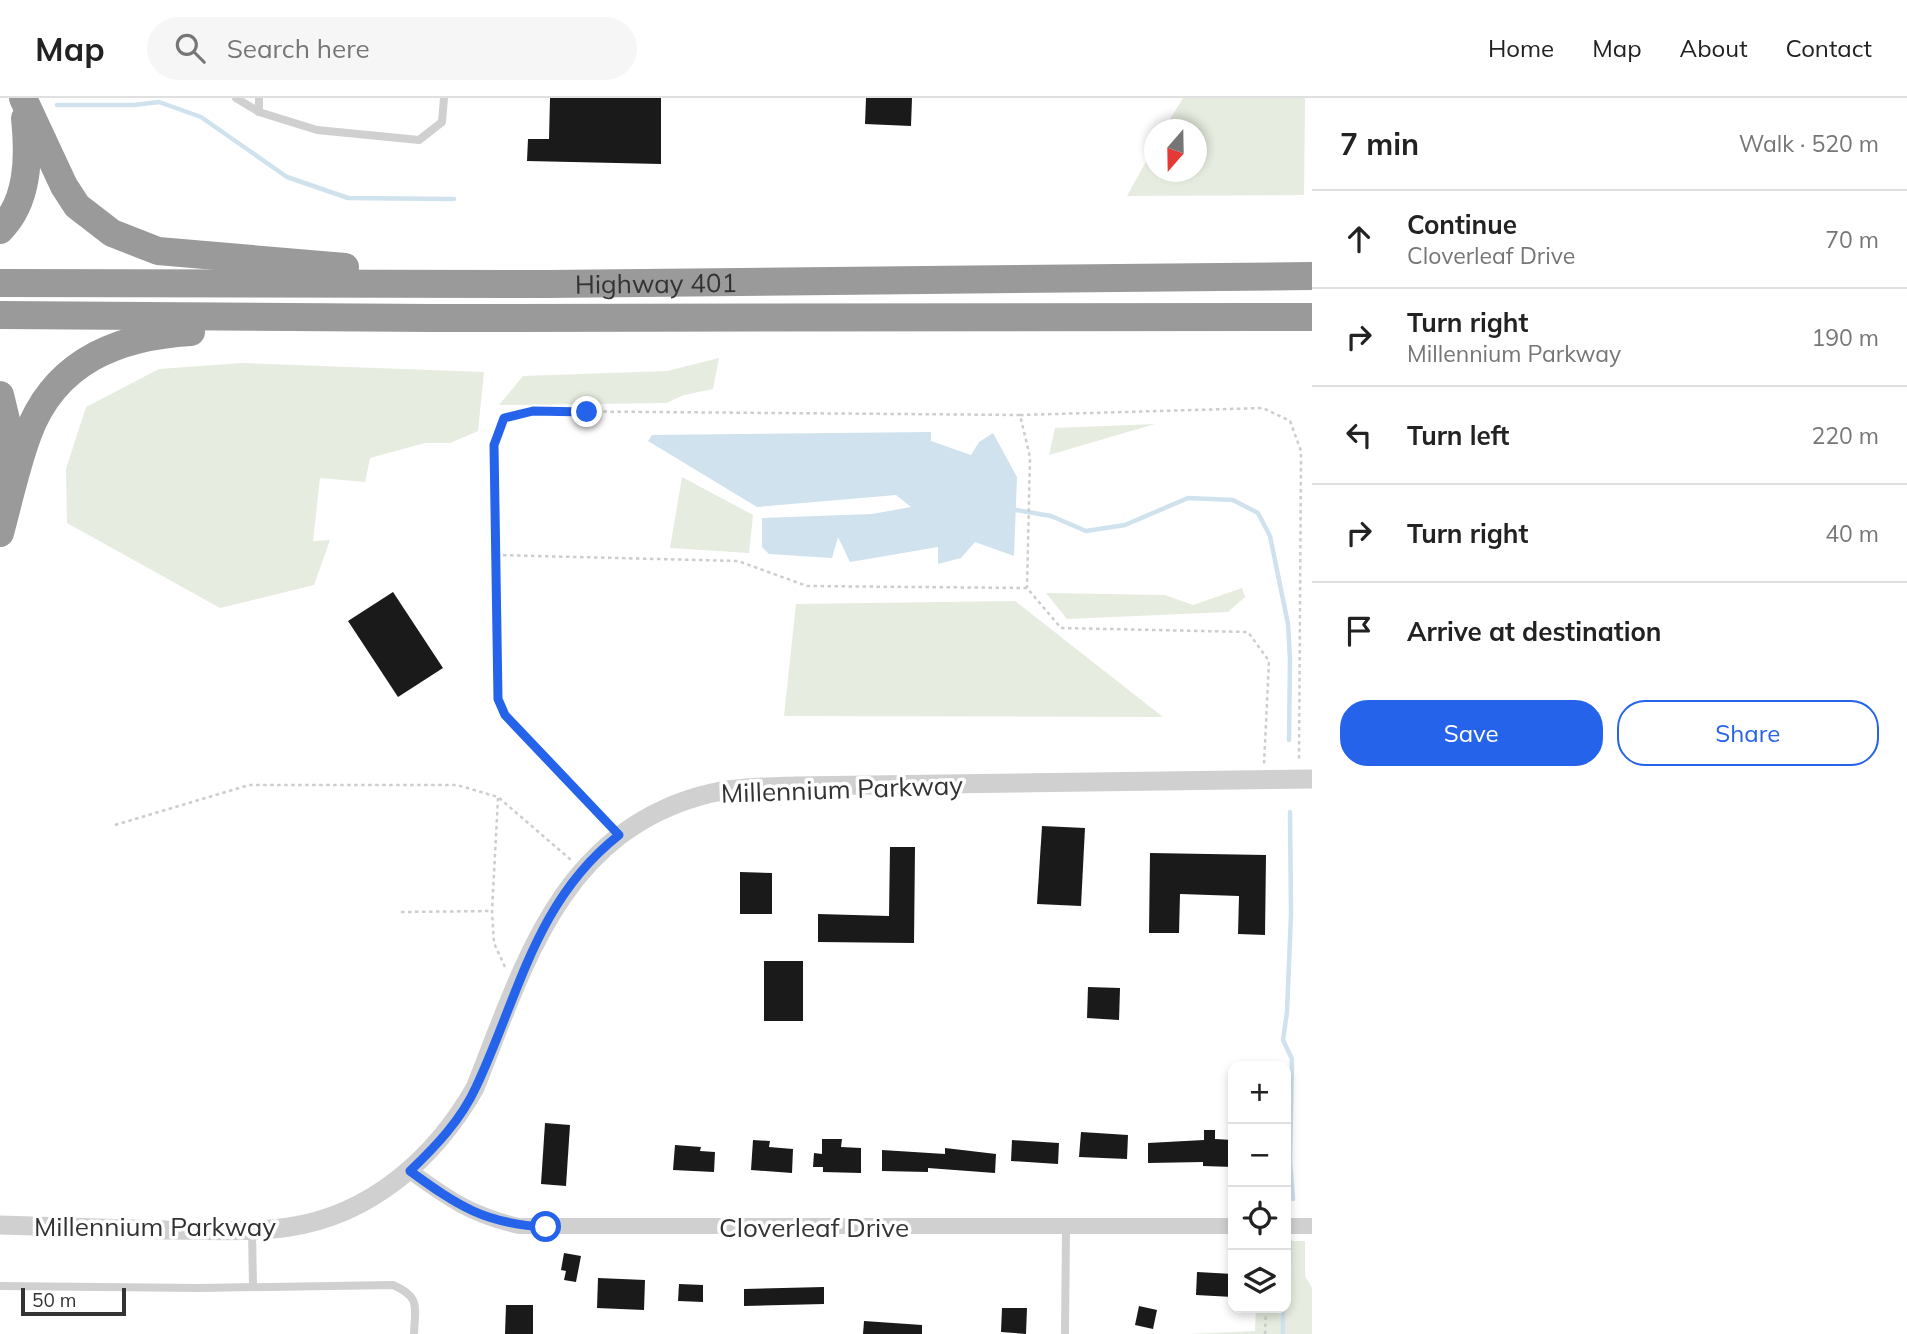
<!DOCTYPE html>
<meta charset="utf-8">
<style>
:root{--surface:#fff;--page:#f6f6f6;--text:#222;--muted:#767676;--line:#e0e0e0;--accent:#2563eb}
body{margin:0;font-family:Mulish,sans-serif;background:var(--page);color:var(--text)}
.controls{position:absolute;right:21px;bottom:21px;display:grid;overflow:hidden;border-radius:14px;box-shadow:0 4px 10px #0003}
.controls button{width:63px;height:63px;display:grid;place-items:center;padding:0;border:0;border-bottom:2px solid var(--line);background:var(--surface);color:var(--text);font:35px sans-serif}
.compass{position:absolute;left:1144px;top:21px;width:63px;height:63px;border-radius:50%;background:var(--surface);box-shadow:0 4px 10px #0003;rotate:200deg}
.scale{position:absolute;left:21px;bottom:18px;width:105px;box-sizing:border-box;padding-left:7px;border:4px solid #333;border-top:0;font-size:19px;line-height:24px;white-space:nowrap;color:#333;-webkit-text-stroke:5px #fff;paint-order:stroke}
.stop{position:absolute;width:21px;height:21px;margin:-16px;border:5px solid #2563eb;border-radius:50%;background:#fff}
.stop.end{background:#2563eb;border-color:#fff;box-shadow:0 2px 7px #0008}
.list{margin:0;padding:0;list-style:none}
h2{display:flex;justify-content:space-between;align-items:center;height:91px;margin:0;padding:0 28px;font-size:30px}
h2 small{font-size:23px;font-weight:400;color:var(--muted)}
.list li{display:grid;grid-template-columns:46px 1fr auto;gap:21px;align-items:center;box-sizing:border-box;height:98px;padding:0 28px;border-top:2px solid var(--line)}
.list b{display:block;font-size:26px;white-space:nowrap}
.list p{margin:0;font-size:23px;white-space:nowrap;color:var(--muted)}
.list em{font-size:23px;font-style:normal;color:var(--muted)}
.actions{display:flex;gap:14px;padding:21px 28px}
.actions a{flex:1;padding:16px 0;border:2px solid var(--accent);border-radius:28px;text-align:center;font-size:24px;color:var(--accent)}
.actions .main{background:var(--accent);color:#fff}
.icon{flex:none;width:38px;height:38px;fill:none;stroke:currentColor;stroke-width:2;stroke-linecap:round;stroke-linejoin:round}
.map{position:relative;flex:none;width:1312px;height:1236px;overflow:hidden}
header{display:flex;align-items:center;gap:42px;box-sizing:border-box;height:98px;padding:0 35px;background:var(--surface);border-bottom:2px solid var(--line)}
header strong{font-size:33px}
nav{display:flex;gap:38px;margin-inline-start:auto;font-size:24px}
.search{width:490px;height:63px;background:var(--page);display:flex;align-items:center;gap:18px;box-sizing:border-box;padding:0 24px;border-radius:38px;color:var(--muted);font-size:26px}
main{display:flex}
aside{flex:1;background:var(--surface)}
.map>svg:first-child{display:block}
.green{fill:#e6ecdf}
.water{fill:#cfe2ee}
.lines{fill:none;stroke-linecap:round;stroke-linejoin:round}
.stream{stroke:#cfe2ee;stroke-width:4.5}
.building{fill:#1a1a1a}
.path{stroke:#cdcdcd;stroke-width:2.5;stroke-dasharray:3.5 3.5;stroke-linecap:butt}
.service{stroke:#d0d0d0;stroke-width:8}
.minor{stroke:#d0d0d0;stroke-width:16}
.tertiary{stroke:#d0d0d0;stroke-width:19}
.motorway{stroke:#9a9a9a;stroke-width:28}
.route{stroke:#2563eb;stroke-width:9}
.labels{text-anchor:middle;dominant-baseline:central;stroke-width:7;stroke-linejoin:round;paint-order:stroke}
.street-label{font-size:26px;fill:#333;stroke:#fff}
</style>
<header>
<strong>Map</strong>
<div class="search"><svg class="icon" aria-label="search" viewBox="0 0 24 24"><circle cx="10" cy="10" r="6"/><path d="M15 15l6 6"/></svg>Search here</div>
<nav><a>Home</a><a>Map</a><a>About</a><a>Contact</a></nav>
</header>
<main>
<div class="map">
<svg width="1312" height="1236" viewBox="0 0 1312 1236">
<rect width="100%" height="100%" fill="#fff"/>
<g class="green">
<polygon points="1183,0 1305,0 1304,97 1127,98 1154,49 1154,74 1196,74 1196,32 1164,31"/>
<polygon points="719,260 713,291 684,297 666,305 499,307 523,278 667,273"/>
<polygon points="242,265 484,274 478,333 450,345 425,345 370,360 365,384 320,380 313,443 330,442 314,487 220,510 67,425 66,371 86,309 159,271"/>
<polygon points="1155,326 1049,357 1055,330"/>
<polygon points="682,379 753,417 749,455 670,450"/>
<polygon points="1242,490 1245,499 1228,514 1067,521 1046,495 1165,497 1193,507"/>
<polygon points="1015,503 1163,619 784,618 796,506"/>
<polygon points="1286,1143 1305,1143 1305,1178 1312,1190 1312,1236 1189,1236 1255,1233 1256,1210 1286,1210"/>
</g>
<polygon class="water" points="931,334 931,343 971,357 979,344 993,335 1017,379 1014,458 975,444 961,460 938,466 938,449 850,464 838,439 832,460 769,456 762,449 762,420 872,416 911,409 896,397 757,409 648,343 652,337"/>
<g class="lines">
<g class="stream">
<polyline points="57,7 134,7 159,4 201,19 287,79 348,100 454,101"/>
<polyline points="1016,412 1051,418 1086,433 1125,427 1188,400 1233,402 1258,415 1270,438 1288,526 1290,562 1289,642"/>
<polyline points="1290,714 1291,816 1287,914 1283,942 1292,961 1290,1063 1293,1101"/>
<polyline points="1286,1188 1289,1174 1290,1144"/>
<polyline points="1283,1210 1283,1236"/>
</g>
</g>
<g class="building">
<polygon points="550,0 661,0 661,66 527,63 528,41 549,41"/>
<polygon points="866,0 912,0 911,28 865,26"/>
<polygon points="393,494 443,570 398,599 348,523"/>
<polygon points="1042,728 1085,730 1081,808 1037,806"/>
<polygon points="890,749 915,749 914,845 818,844 818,816 889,818"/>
<polygon points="1150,755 1266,757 1265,837 1238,836 1239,798 1180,796 1179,835 1149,835"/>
<polygon points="740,774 772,775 772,816 740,816"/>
<rect x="764" y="863" width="39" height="60"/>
<polygon points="1088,889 1120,890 1119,922 1087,920"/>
<polygon points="545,1025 570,1027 566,1088 541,1086"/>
<polygon points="1204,1032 1215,1032 1215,1041 1233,1042 1233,1069 1203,1068 1203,1064 1148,1065 1148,1045 1204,1042"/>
<polygon points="1081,1034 1128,1037 1127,1061 1079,1059"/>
<polygon points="822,1041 842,1041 841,1049 861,1050 861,1075 823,1074 823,1069 813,1069 814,1055 822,1056"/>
<polygon points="753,1042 770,1043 769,1049 793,1051 792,1075 751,1072"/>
<polygon points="1012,1042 1059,1045 1058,1066 1011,1063"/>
<polygon points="675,1047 701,1049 700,1053 715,1054 714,1074 673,1072"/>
<polygon points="945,1050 996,1056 995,1075 928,1070 928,1074 882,1073 882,1052 945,1056"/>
<polygon points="564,1155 581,1158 576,1184 564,1182 566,1173 561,1172"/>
<polygon points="1197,1174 1233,1176 1233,1199 1196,1197"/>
<polygon points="598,1180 645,1182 644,1212 597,1210"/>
<polygon points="679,1186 703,1187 703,1204 678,1203"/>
<polygon points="824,1189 824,1206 744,1208 744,1191"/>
<polygon points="506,1207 533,1207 533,1236 505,1236"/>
<polygon points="1139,1208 1157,1212 1153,1231 1135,1227"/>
<polygon points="1002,1210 1027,1210 1026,1236 1001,1234"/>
<polygon points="864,1223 922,1227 922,1236 863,1236"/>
</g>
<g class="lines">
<g class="path">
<polyline points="1020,317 1263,310 1290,323 1301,353 1299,664"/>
<polyline points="496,457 738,463 807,488 1027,490 1061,530 1248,534 1269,563 1264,666"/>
<polyline points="498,700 492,813 494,845 505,869"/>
<polyline points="115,727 249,687 457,687 498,699 571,762"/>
<polyline points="610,727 504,617 498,601 494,347 504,320 532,313 1020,317 1030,359 1027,490"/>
<polyline points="401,814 492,813"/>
<polyline points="1265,1236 1266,1210"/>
</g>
<g class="service">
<polyline points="236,0 259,14 317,32 419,42 442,24 444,0"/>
<polyline points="259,14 259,0"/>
<polyline points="252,1132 253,1189"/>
<path d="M0,1188L199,1190L393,1187C421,1199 415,1209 414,1236"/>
<polyline points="1065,1236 1066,1129"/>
</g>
<g class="minor">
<path d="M410,1073C449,1101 471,1117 519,1128H1233"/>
<polyline points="1286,1128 1312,1128"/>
</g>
<path class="tertiary" d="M0,1127C55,1129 111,1130 166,1132C207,1132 249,1135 289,1129C371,1117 435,1060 475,990C523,870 559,738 700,698C730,689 764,689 795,688L1312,681"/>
<g class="motorway">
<polyline points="23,0 64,88 77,108 112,135 158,153 345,169"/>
<path d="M0,132C29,103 29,58 25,20"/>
<path id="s1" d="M0,185L547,186L1312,178"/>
<polyline points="0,217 431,220 1312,219"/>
<polyline points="0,297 7,326 6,370"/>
<path d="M0,435C9,402 16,368 28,336C55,263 119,238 191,234"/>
</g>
</g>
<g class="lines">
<path class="route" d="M546,1129C485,1126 458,1108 410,1073C436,1048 461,1022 476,989C519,898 535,803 619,737L505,617L498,601L494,347L504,320L533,313L587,314"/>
</g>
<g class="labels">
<g class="street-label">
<text stroke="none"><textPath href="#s1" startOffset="656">Highway 401</textPath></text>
<text transform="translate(842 691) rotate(-2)">Millennium Parkway</text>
<text x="155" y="1128">Millennium Parkway</text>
<text x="814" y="1129">Cloverleaf Drive</text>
</g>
</g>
</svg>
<div class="controls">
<button>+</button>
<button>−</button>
<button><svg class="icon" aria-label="locate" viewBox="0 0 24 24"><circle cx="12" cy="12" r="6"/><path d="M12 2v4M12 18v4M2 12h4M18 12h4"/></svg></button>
<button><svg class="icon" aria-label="layers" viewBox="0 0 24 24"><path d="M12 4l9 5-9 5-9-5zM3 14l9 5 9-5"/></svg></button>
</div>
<svg class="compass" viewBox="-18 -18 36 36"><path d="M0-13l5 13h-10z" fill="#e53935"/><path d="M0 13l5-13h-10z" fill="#767676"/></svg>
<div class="scale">50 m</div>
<div class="stop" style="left:546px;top:1129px"></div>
<div class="stop end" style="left:587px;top:314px"></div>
</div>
<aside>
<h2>7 min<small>Walk · 520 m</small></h2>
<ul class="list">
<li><svg class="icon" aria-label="ahead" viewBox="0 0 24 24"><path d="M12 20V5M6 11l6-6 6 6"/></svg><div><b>Continue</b><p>Cloverleaf Drive</p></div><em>70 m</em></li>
<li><svg class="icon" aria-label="right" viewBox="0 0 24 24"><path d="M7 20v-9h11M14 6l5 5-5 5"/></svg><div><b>Turn right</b><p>Millennium Parkway</p></div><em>190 m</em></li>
<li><svg class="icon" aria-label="left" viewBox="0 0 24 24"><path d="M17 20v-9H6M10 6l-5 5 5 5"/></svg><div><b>Turn left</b></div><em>220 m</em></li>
<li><svg class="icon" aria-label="right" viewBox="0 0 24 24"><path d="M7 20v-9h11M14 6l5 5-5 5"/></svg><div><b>Turn right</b></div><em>40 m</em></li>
<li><svg class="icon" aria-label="arrive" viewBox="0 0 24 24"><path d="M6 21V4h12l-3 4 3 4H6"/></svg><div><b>Arrive at destination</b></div></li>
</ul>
<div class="actions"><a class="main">Save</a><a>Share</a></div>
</aside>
</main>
